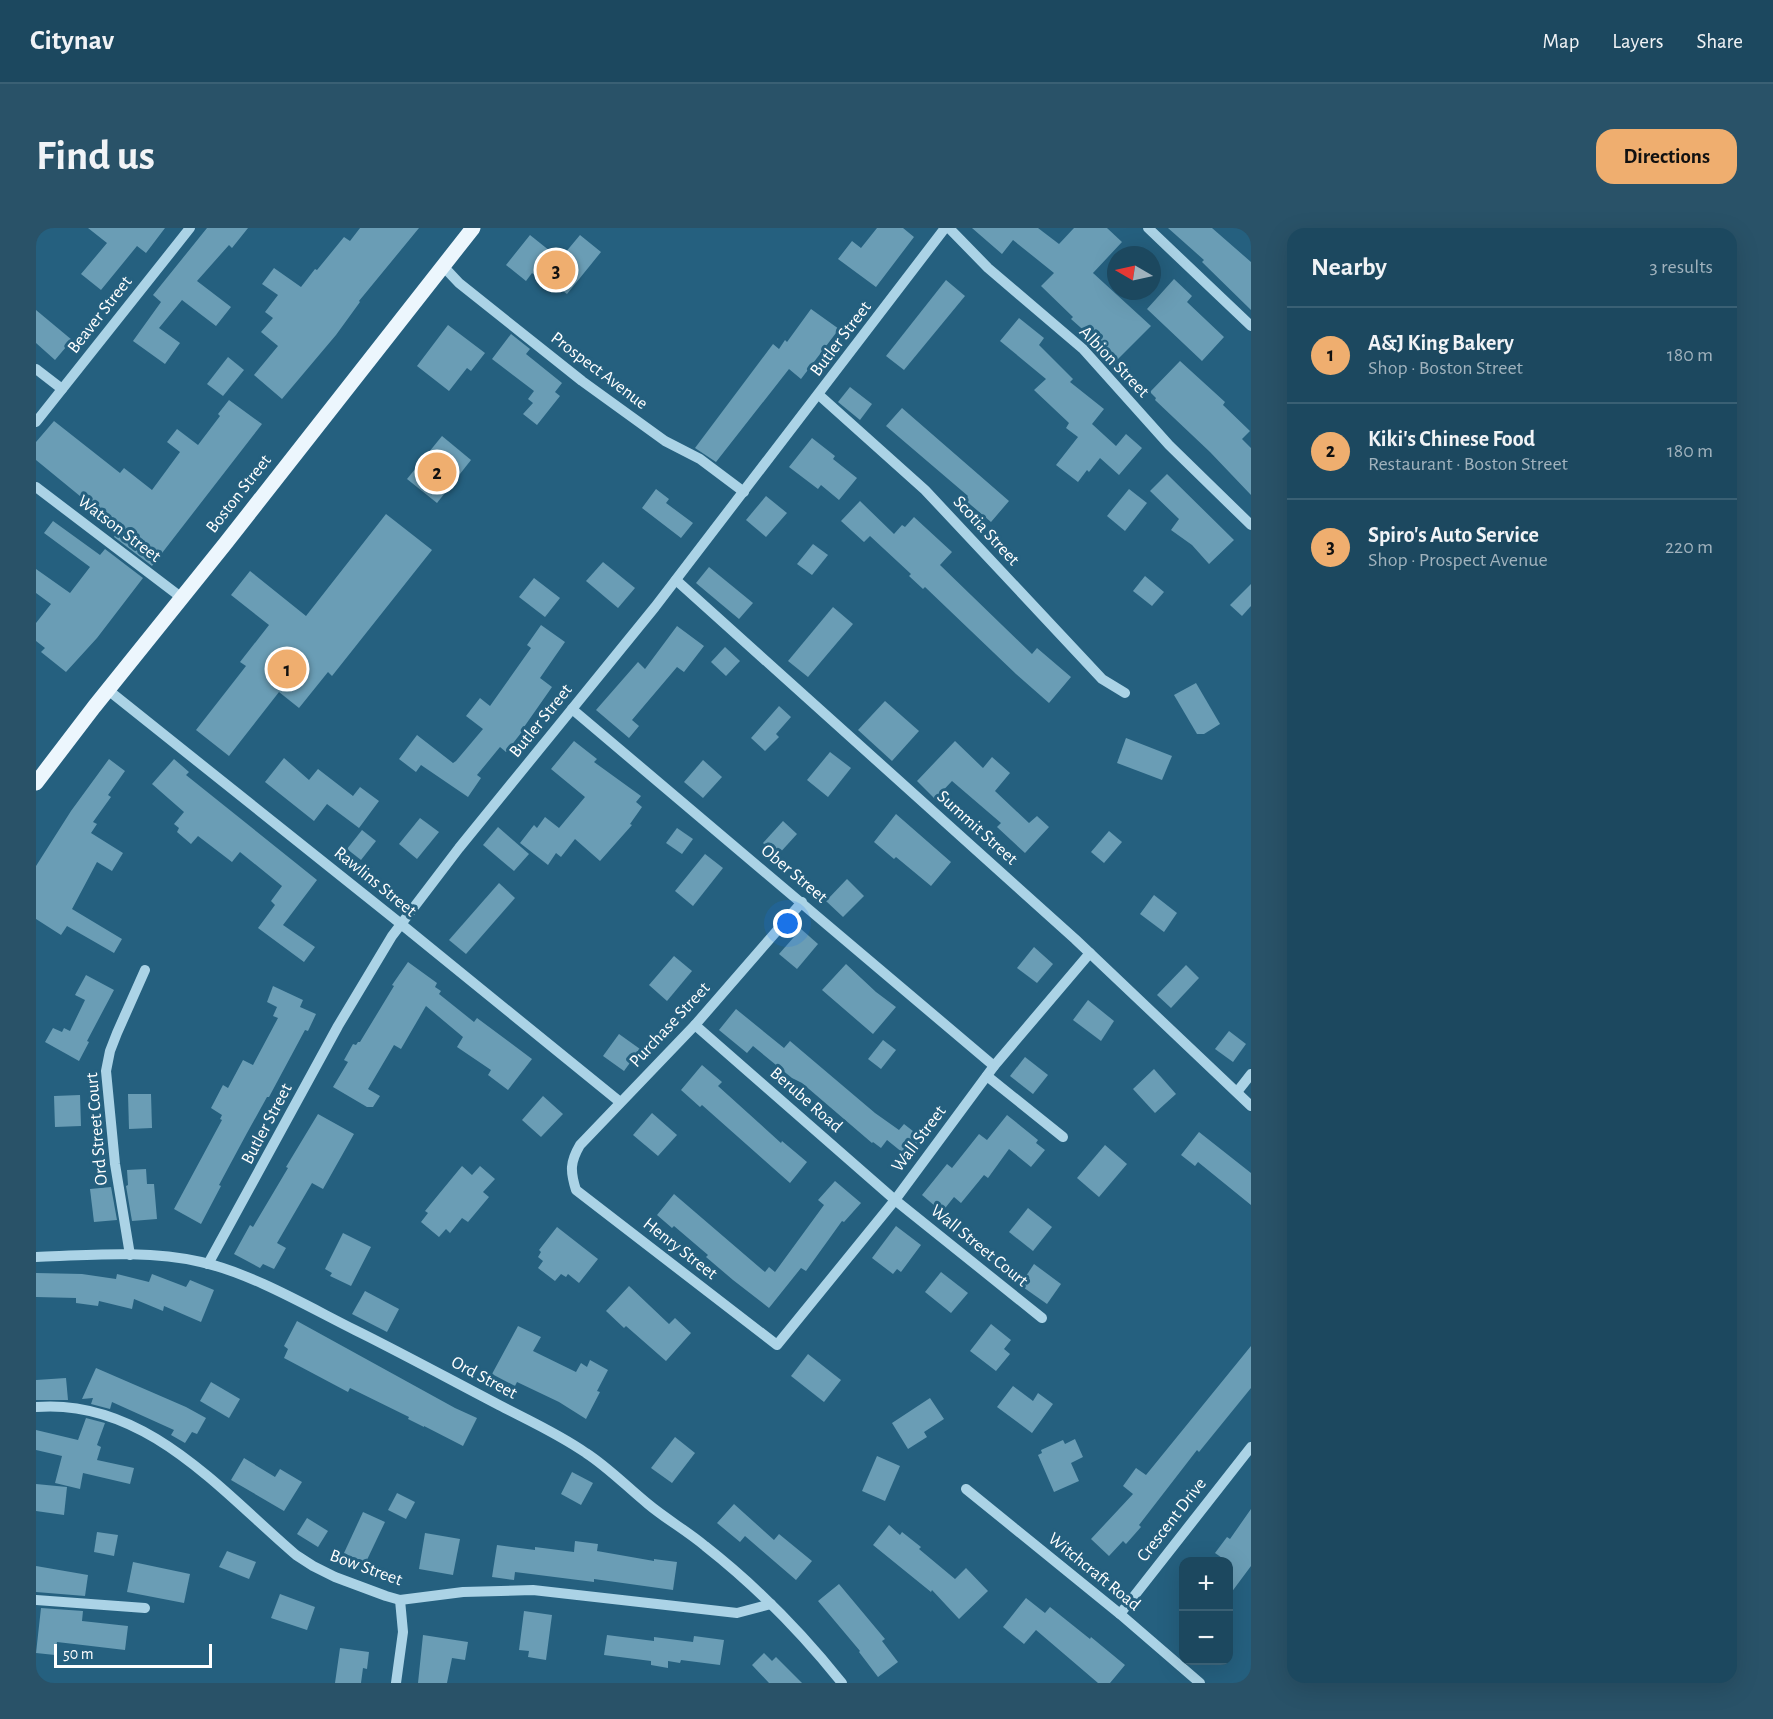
<!DOCTYPE html>
<meta charset="utf-8">
<style>
:root{--surface:#1c485f;--page:#295268;--text:#f1f3f6;--muted:#a0b2bd;--line:#3a6074;--accent:#efae6f}
body{margin:0;font-family:"Alegreya Sans",sans-serif;background:var(--page);color:var(--text)}
.controls{position:absolute;right:18px;bottom:18px;display:grid;overflow:hidden;border-radius:12px;box-shadow:0 6px 24px #0002}
.controls button{width:54px;height:54px;display:grid;place-items:center;padding:0;border:0;border-bottom:2px solid var(--line);background:var(--surface);color:var(--text);font:30px sans-serif}
.compass{position:absolute;left:1071px;top:18px;width:54px;height:54px;border-radius:50%;background:var(--surface);box-shadow:0 6px 24px #0002;rotate:279deg}
.scale{position:absolute;left:18px;bottom:15px;width:158px;box-sizing:border-box;padding-left:6px;border:3px solid #fff;border-top:0;font-size:16px;line-height:21px;white-space:nowrap;color:#fff;-webkit-text-stroke:4px #25607f;paint-order:stroke}
.you{position:absolute;left:752px;top:696px;width:21px;height:21px;margin:-15px;border:4px solid #fff;border-radius:50%;background:#1a73e8;box-shadow:0 0 0 9px #1a73e833}
.badge{display:grid;place-items:center;width:39px;height:39px;border-radius:50%;background:var(--accent);color:#111;font-size:20px;font-weight:700}
.pin{position:absolute;translate:-50% -50%;border:3px solid #fff;box-shadow:0 2px 6px #0006}
.list{margin:0;padding:0;list-style:none}
h2{display:flex;justify-content:space-between;align-items:center;height:78px;margin:0;padding:0 24px;font-size:26px}
h2 small{font-size:20px;font-weight:400;color:var(--muted)}
.list li{display:grid;grid-template-columns:39px 1fr auto;gap:18px;align-items:center;box-sizing:border-box;height:96px;padding:0 24px;border-top:2px solid var(--line)}
.list b{display:block;font-size:22px;white-space:nowrap}
.list p{margin:0;font-size:20px;white-space:nowrap;color:var(--muted)}
.list em{font-size:20px;font-style:normal;color:var(--muted)}
.map{position:relative;flex:none;width:1215px;height:1455px;overflow:hidden;border-radius:18px}
header{display:flex;align-items:center;gap:36px;box-sizing:border-box;height:84px;padding:0 30px;background:var(--surface);border-bottom:2px solid var(--line)}
header strong{font-size:28px}
nav{display:flex;gap:33px;margin-inline-start:auto;font-size:21px}
.intro{display:flex;align-items:center;justify-content:space-between;box-sizing:border-box;height:144px;padding:0 36px}
h1{margin:0;font-size:42px}
.button{padding:15px 27px;border-radius:18px;background:var(--accent);color:#111;font-size:21px;font-weight:700}
main{display:flex;gap:36px;padding:0 36px}
aside{flex:1;background:var(--surface);border-radius:18px;box-shadow:0 6px 24px #0002}
.map>svg:first-child{display:block}
.building{fill:#6a9db5}
.lines{fill:none;stroke-linecap:round;stroke-linejoin:round}
.minor{stroke:#abd3e6;stroke-width:10}
.major{stroke:#ecf6fd;stroke-width:15}
.labels{text-anchor:middle;dominant-baseline:central;stroke-width:6;stroke-linejoin:round;paint-order:stroke}
.street-label{font-size:18px;fill:#fff;stroke:#25607f}
</style>
<header>
<strong>Citynav</strong>
<nav><a>Map</a><a>Layers</a><a>Share</a></nav>
</header>
<div class="intro"><h1>Find us</h1><a class="button">Directions</a></div>
<main>
<div class="map">
<svg width="1215" height="1455" viewBox="0 0 1215 1455">
<rect width="100%" height="100%" fill="#25607f"/>
<g class="building">
<polygon points="52,0 129,0 110,25 101,18 65,62 45,46 71,15"/>
<polygon points="171,0 212,0 196,20 193,17 161,53 195,79 180,98 146,72 123,100 144,115 129,136 97,113 125,74 117,67"/>
<polygon points="324,0 383,0 323,73 324,74 300,107 246,171 218,147 242,118 225,104 237,90 229,84 242,67 226,56 238,40 265,59 279,41 281,42 308,9 314,13"/>
<polygon points="841,0 867,0 878,9 840,59 802,31 816,13 825,20"/>
<polygon points="936,0 1002,0 1023,16 1038,0 1071,0 1086,14 1057,45 1115,98 1081,132 1035,91 1037,89 1005,58 1018,45 977,12 966,26"/>
<polygon points="1132,0 1176,0 1215,34 1215,82 1166,34 1168,32"/>
<polygon points="494,7 524,31 544,7 565,24 531,66 520,58 517,62 496,45 490,53 470,37"/>
<polygon points="1138,51 1156,68 1151,74 1188,109 1166,133 1111,81"/>
<polygon points="910,52 929,68 868,142 850,128"/>
<polygon points="775,81 803,101 765,151 753,141 680,234 659,220 737,116 743,121 749,112 751,114"/>
<polygon points="0,82 36,112 19,132 0,115"/>
<polygon points="983,90 1008,110 1003,117 1037,151 1034,154 1068,181 1056,196 1080,218 1090,206 1106,220 1083,247 1064,230 1053,244 1051,242 1042,254 1020,237 1042,209 1030,200 1033,195 998,162 1010,151 964,113"/>
<polygon points="412,97 449,125 435,143 431,140 413,163 381,138"/>
<polygon points="475,106 494,121 490,126 526,155 519,164 524,168 501,197 487,186 497,175 492,171 498,163 456,131"/>
<polygon points="192,129 208,142 187,168 171,156"/>
<polygon points="1144,133 1189,174 1187,177 1214,203 1206,211 1215,220 1215,267 1174,224 1119,172 1120,170 1114,164"/>
<polygon points="814,159 836,176 824,192 802,174"/>
<polygon points="193,172 226,196 116,338 78,309 83,300 0,232 0,214 18,193 84,245 88,240 116,262 144,224 131,214 141,201 162,217 184,188 182,186"/>
<polygon points="866,180 973,273 955,294 929,272 932,268 850,198"/>
<polygon points="406,208 435,232 401,275 371,251"/>
<polygon points="776,210 799,228 797,231 821,250 803,272 785,257 782,261 753,239"/>
<polygon points="1131,246 1198,312 1173,336 1156,317 1135,302 1143,291 1114,263"/>
<polygon points="620,261 633,271 630,275 657,295 645,310 606,280"/>
<polygon points="1093,261 1111,275 1089,303 1071,288"/>
<polygon points="730,268 751,285 730,309 710,292"/>
<polygon points="824,273 858,306 866,297 869,299 878,289 916,324 904,337 996,426 1001,420 1035,449 1013,475 980,446 889,359 887,361 873,348 875,346 834,308 828,314 805,293"/>
<polygon points="350,286 396,322 296,448 292,444 263,480 243,464 193,528 160,502 210,438 204,434 233,397 195,367 214,343 270,388"/>
<polygon points="17,293 64,327 69,321 107,350 61,410 30,444 5,424 9,420 0,413 0,395 15,376 0,365 0,341 34,365 54,339 8,305"/>
<polygon points="777,316 792,327 776,347 761,336"/>
<polygon points="567,334 599,360 582,380 550,353"/>
<polygon points="673,339 717,375 703,391 660,355"/>
<polygon points="1109,348 1128,364 1116,378 1097,363"/>
<polygon points="498,350 524,370 509,389 483,369"/>
<polygon points="1215,356 1215,378 1206,388 1194,377"/>
<polygon points="797,379 817,396 772,449 752,433"/>
<polygon points="505,397 529,414 504,450 516,459 488,499 489,500 470,524 464,519 441,547 445,550 432,569 385,537 380,544 363,531 381,507 417,535 420,533 447,501 430,488 444,470 454,478 495,420 491,417"/>
<polygon points="641,398 668,418 648,444 641,439 596,492 603,498 593,510 560,482 602,434 609,441"/>
<polygon points="689,419 704,433 690,448 675,434"/>
<polygon points="1160,455 1184,496 1168,506 1161,506 1138,467"/>
<polygon points="849,473 883,503 856,533 822,502"/>
<polygon points="743,478 755,489 740,506 743,509 729,523 715,510"/>
<polygon points="1090,510 1136,528 1126,552 1081,535"/>
<polygon points="538,513 561,531 558,534 605,568 600,574 606,579 594,596 596,597 564,633 539,611 525,629 520,625 512,637 484,615 498,597 501,600 509,589 523,600 549,569 515,541"/>
<polygon points="919,513 947,540 956,529 974,545 959,563 993,595 1001,588 1013,599 989,625 961,599 965,595 916,553 899,571 881,553"/>
<polygon points="794,524 815,540 792,569 771,552"/>
<polygon points="248,530 273,552 282,541 317,568 324,559 343,573 323,600 291,576 278,593 229,554"/>
<polygon points="73,531 89,543 72,567 75,569 57,594 61,596 55,605 87,625 76,643 61,634 36,681 86,711 78,725 31,698 25,707 0,691 0,638 35,583"/>
<polygon points="138,531 153,544 150,547 281,652 247,697 279,719 268,734 222,700 239,677 235,673 246,658 204,624 196,634 162,608 155,616 141,604 143,600 138,596 148,584 116,556"/>
<polygon points="667,532 686,549 667,570 648,554"/>
<polygon points="860,586 915,634 895,658 860,629 858,631 838,614"/>
<polygon points="384,590 403,604 381,631 363,616"/>
<polygon points="747,593 761,606 741,628 727,615"/>
<polygon points="462,599 493,626 478,643 447,617"/>
<polygon points="641,600 657,611 646,626 630,615"/>
<polygon points="326,602 340,613 325,632 311,621"/>
<polygon points="1073,603 1086,614 1068,635 1055,624"/>
<polygon points="669,626 687,640 657,678 639,663"/>
<polygon points="811,651 828,668 807,689 790,673"/>
<polygon points="463,655 479,670 430,726 413,712"/>
<polygon points="1118,667 1141,685 1128,704 1104,686"/>
<polygon points="765,701 782,716 761,741 743,726"/>
<polygon points="998,719 1017,736 1001,755 981,740"/>
<polygon points="638,728 656,743 631,773 613,757"/>
<polygon points="372,734 401,755 399,759 405,763 403,766 438,794 441,790 496,831 472,862 452,847 455,842 421,819 427,809 390,778 365,821 358,817 332,861 344,868 337,879 331,879 297,859 312,834 308,832 317,816 320,817 322,814 324,814 358,758 356,757"/>
<polygon points="810,736 840,764 860,779 837,806 786,762"/>
<polygon points="1150,737 1163,750 1135,780 1121,767"/>
<polygon points="50,747 78,762 51,813 53,814 43,833 9,814 17,800 26,804 28,800 34,803 49,772 39,767"/>
<polygon points="237,758 267,772 264,779 280,786 272,803 269,802 233,869 231,869 211,905 183,957 185,958 165,996 138,981 186,892 184,891 186,887 175,880 187,857 192,860 207,832 217,837 242,790 237,788 241,779 231,774"/>
<polygon points="1052,772 1078,793 1065,813 1037,792"/>
<polygon points="700,781 748,820 754,813 839,885 863,902 868,896 887,911 872,929 851,912 845,920 837,914 836,915 766,855 756,850 717,818 711,825 683,802"/>
<polygon points="1193,803 1210,816 1197,834 1179,821"/>
<polygon points="583,806 604,821 588,843 567,828"/>
<polygon points="847,812 860,822 845,841 832,831"/>
<polygon points="989,829 1012,847 997,866 974,848"/>
<polygon points="666,837 686,854 682,858 745,915 746,913 771,934 754,955 666,877 664,879 645,862"/>
<polygon points="1118,841 1140,866 1119,885 1097,861"/>
<polygon points="92,866 115,866 116,900 93,901"/>
<polygon points="44,867 45,898 19,899 18,868"/>
<polygon points="507,868 527,886 505,909 486,892"/>
<polygon points="616,885 641,907 622,928 597,907"/>
<polygon points="282,886 318,906 287,961 276,955 241,1015 250,1020 238,1041 227,1036 224,1040 198,1026 214,997 217,999 252,940 250,939"/>
<polygon points="971,887 1002,912 1000,915 1009,922 995,939 973,921 952,950 948,947 925,975 918,969 906,984 886,967 911,936 916,940 943,906 951,912"/>
<polygon points="1163,904 1215,945 1215,977 1162,934 1159,938 1145,927"/>
<polygon points="1069,917 1091,936 1063,969 1041,950"/>
<polygon points="426,938 436,947 444,938 459,951 447,964 453,969 432,994 426,990 414,1005 410,1001 403,1009 385,994 392,985 389,983"/>
<polygon points="110,941 111,956 118,956 121,991 96,993 90,958 92,957 91,942"/>
<polygon points="799,953 825,975 808,994 806,993 770,1043 765,1040 733,1080 697,1052 670,1029 672,1027 638,998 636,1000 621,987 638,966 729,1044 733,1039 739,1044 788,977 782,972"/>
<polygon points="75,959 81,992 58,994 54,961"/>
<polygon points="992,980 1016,999 997,1023 973,1004"/>
<polygon points="860,998 885,1017 865,1044 861,1041 857,1046 836,1030"/>
<polygon points="521,999 562,1031 543,1055 532,1046 530,1049 525,1046 519,1053 502,1040 507,1033 502,1029 505,1024 503,1022"/>
<polygon points="307,1005 335,1019 315,1058 294,1048 296,1045 289,1041"/>
<polygon points="998,1036 1025,1056 1011,1076 984,1057"/>
<polygon points="905,1044 932,1065 915,1085 889,1064"/>
<polygon points="0,1045 46,1046 80,1051 81,1046 113,1054 116,1046 150,1059 154,1052 178,1062 165,1094 128,1078 127,1083 98,1071 96,1081 63,1073 62,1078 40,1075 40,1070 0,1069"/>
<polygon points="593,1058 633,1096 639,1090 655,1105 630,1133 590,1098 588,1100 570,1083"/>
<polygon points="329,1063 363,1081 351,1104 316,1086"/>
<polygon points="261,1093 419,1180 441,1190 427,1218 388,1198 388,1199 372,1191 373,1189 314,1160 312,1164 248,1130 252,1121 248,1118"/>
<polygon points="955,1096 975,1112 968,1121 974,1126 960,1143 934,1123"/>
<polygon points="482,1098 505,1109 497,1123 540,1144 545,1135 551,1139 554,1132 572,1142 561,1163 564,1164 550,1191 523,1174 481,1154 479,1158 456,1146"/>
<polygon points="1215,1118 1215,1160 1163,1224 1161,1222 1103,1297 1105,1299 1090,1316 1087,1313 1073,1328 1055,1311 1097,1266 1087,1258 1100,1240 1110,1247"/>
<polygon points="772,1126 805,1152 788,1174 755,1148"/>
<polygon points="60,1140 150,1179 170,1190 161,1206 156,1204 149,1215 135,1207 138,1202 76,1174 74,1181 55,1176 57,1170 46,1171"/>
<polygon points="30,1150 32,1172 0,1172 0,1152"/>
<polygon points="175,1154 204,1171 193,1190 164,1173"/>
<polygon points="977,1158 997,1173 1002,1165 1017,1176 996,1205 961,1179"/>
<polygon points="894,1170 908,1191 888,1204 891,1209 872,1221 856,1195"/>
<polygon points="50,1190 69,1195 61,1217 65,1219 61,1232 98,1240 94,1256 47,1245 44,1261 19,1255 26,1228 0,1222 0,1202 42,1212"/>
<polygon points="639,1209 659,1225 636,1255 615,1240"/>
<polygon points="1039,1211 1047,1229 1035,1235 1043,1253 1018,1264 1002,1227 1006,1225 1005,1222 1027,1212 1029,1216"/>
<polygon points="841,1228 864,1238 849,1273 826,1263"/>
<polygon points="208,1230 239,1249 244,1241 266,1254 248,1283 195,1252"/>
<polygon points="536,1244 557,1255 545,1277 525,1266"/>
<polygon points="0,1256 31,1259 28,1287 0,1283"/>
<polygon points="361,1265 379,1274 370,1291 352,1282"/>
<polygon points="698,1276 738,1312 743,1306 776,1333 760,1352 709,1308 704,1314 681,1295"/>
<polygon points="1215,1281 1215,1338 1192,1369 1192,1334 1179,1325 1191,1309 1194,1311"/>
<polygon points="327,1284 349,1294 329,1336 308,1325"/>
<polygon points="271,1290 292,1303 282,1319 261,1306"/>
<polygon points="853,1297 864,1307 866,1304 885,1319 883,1321 919,1351 930,1340 952,1363 923,1391 896,1362 895,1364 837,1317"/>
<polygon points="61,1304 82,1307 78,1328 58,1324"/>
<polygon points="389,1305 424,1311 417,1347 383,1341"/>
<polygon points="539,1313 562,1316 561,1323 618,1333 618,1331 641,1334 637,1362 558,1351 558,1354 479,1344 478,1352 456,1349 461,1317 499,1322 499,1319 538,1324"/>
<polygon points="191,1323 220,1334 213,1351 183,1339"/>
<polygon points="97,1334 154,1346 148,1375 91,1364"/>
<polygon points="0,1338 52,1347 49,1368 0,1364"/>
<polygon points="803,1356 849,1411 846,1413 862,1434 842,1449 823,1424 824,1423 782,1373"/>
<polygon points="244,1366 279,1379 271,1402 235,1390"/>
<polygon points="990,1370 1009,1385 1014,1379 1054,1411 1055,1409 1089,1437 1074,1455 1062,1455 1000,1402 988,1416 967,1399"/>
<polygon points="5,1380 47,1383 46,1393 92,1398 89,1422 21,1414 19,1427 0,1425"/>
<polygon points="488,1383 516,1387 510,1432 492,1429 493,1423 483,1422"/>
<polygon points="387,1407 432,1414 429,1432 416,1430 411,1455 382,1455"/>
<polygon points="571,1407 618,1413 618,1409 657,1414 658,1408 688,1412 684,1437 645,1432 644,1435 632,1433 632,1440 615,1437 615,1433 568,1427"/>
<polygon points="304,1420 333,1424 331,1441 327,1440 325,1455 299,1455"/>
<polygon points="728,1425 736,1433 740,1429 766,1455 733,1455 716,1437"/>
</g>
<g class="lines">
<g class="minor">
<polyline points="913,0 952,40 1047,121 1133,217 1215,297"/>
<polyline points="1112,0 1215,98"/>
<polyline points="407,38 423,55 546,153 629,213 664,231 708,264"/>
<polyline points="0,141 26,161"/>
<polyline points="783,167 889,262 1066,451 1089,465"/>
<polyline points="0,194 154,0"/>
<polyline points="0,259 146,370"/>
<polyline points="640,352 1039,711 1215,878"/>
<polyline points="72,462 365,696 584,874"/>
<polyline points="536,481 958,838"/>
<path d="M766,674L659,797L544,917C534,934 534,943 540,962L741,1117L859,972L958,838L1054,725"/>
<polyline points="659,797 859,972 1006,1090"/>
<polyline points="951,848 1027,909"/>
<polyline points="1201,864 1215,846"/>
<polyline points="94,1027 79,936 70,843 74,823 81,805 109,742"/>
<path d="M0,1029C54,1027 112,1022 165,1034C218,1046 276,1081 325,1105C371,1128 417,1153 463,1177C492,1192 523,1206 550,1225C573,1240 591,1259 612,1276C630,1291 651,1303 669,1318C720,1358 766,1405 806,1455"/>
<polyline points="172,1036 302,798 356,708 423,620 619,379 909,0"/>
<path d="M0,1179C109,1170 185,1263 260,1327L277,1338L299,1349L350,1368L364,1372L427,1364L497,1362L701,1385L735,1376"/>
<polyline points="930,1261 1084,1386 1164,1455"/>
<polyline points="0,1372 109,1380"/>
<polyline points="1084,1386 1215,1219"/>
<polyline points="360,1455 367,1404 364,1372"/>
</g>
<polyline class="major" points="0,555 58,479 189,316 437,0"/>
</g>
<g class="labels">
<g class="street-label">
<text transform="translate(64 87) rotate(-52)">Beaver Street</text>
<text transform="translate(805 111) rotate(-53)">Butler Street</text>
<text transform="translate(1078 134) rotate(46)">Albion Street</text>
<text transform="translate(563 143) rotate(37)">Prospect Avenue</text>
<text transform="translate(203 266) rotate(-52)">Boston Street</text>
<text transform="translate(83 301) rotate(37)">Watson Street</text>
<text transform="translate(950 303) rotate(47)">Scotia Street</text>
<text transform="translate(505 493) rotate(-51)">Butler Street</text>
<text transform="translate(941 600) rotate(42)">Summit Street</text>
<text transform="translate(758 646) rotate(40)">Ober Street</text>
<text transform="translate(339 654) rotate(39)">Rawlins Street</text>
<text transform="translate(634 797) rotate(-47)">Purchase Street</text>
<text transform="translate(770 872) rotate(41)">Berube Road</text>
<text transform="translate(231 896) rotate(-62)">Butler Street</text>
<text transform="translate(61 901) rotate(-95)">Ord Street Court</text>
<text transform="translate(883 911) rotate(-53)">Wall Street</text>
<text transform="translate(943 1018) rotate(39)">Wall Street Court</text>
<text transform="translate(644 1021) rotate(38)">Henry Street</text>
<text transform="translate(448 1150) rotate(28)">Ord Street</text>
<text transform="translate(1136 1292) rotate(-52)">Crescent Drive</text>
<text transform="translate(330 1340) rotate(20)">Bow Street</text>
<text transform="translate(1058 1344) rotate(39)">Witchcraft Road</text>
</g>
</g>
</svg>
<div class="controls">
<button>+</button>
<button>−</button>
</div>
<svg class="compass" viewBox="-18 -18 36 36"><path d="M0-13l5 13h-10z" fill="#e53935"/><path d="M0 13l5-13h-10z" fill="#a0b2bd"/></svg>
<div class="scale">50 m</div>
<div class="you"></div>
<div class="pin badge" style="left:251px;top:441px">1</div>
<div class="pin badge" style="left:401px;top:244px">2</div>
<div class="pin badge" style="left:520px;top:42px">3</div>
</div>
<aside>
<h2>Nearby<small>3 results</small></h2>
<ul class="list">
<li><span class="badge">1</span><div><b>A&amp;J King Bakery</b><p>Shop · Boston Street</p></div><em>180 m</em></li>
<li><span class="badge">2</span><div><b>Kiki's Chinese Food</b><p>Restaurant · Boston Street</p></div><em>180 m</em></li>
<li><span class="badge">3</span><div><b>Spiro's Auto Service</b><p>Shop · Prospect Avenue</p></div><em>220 m</em></li>
</ul>
</aside>
</main>
